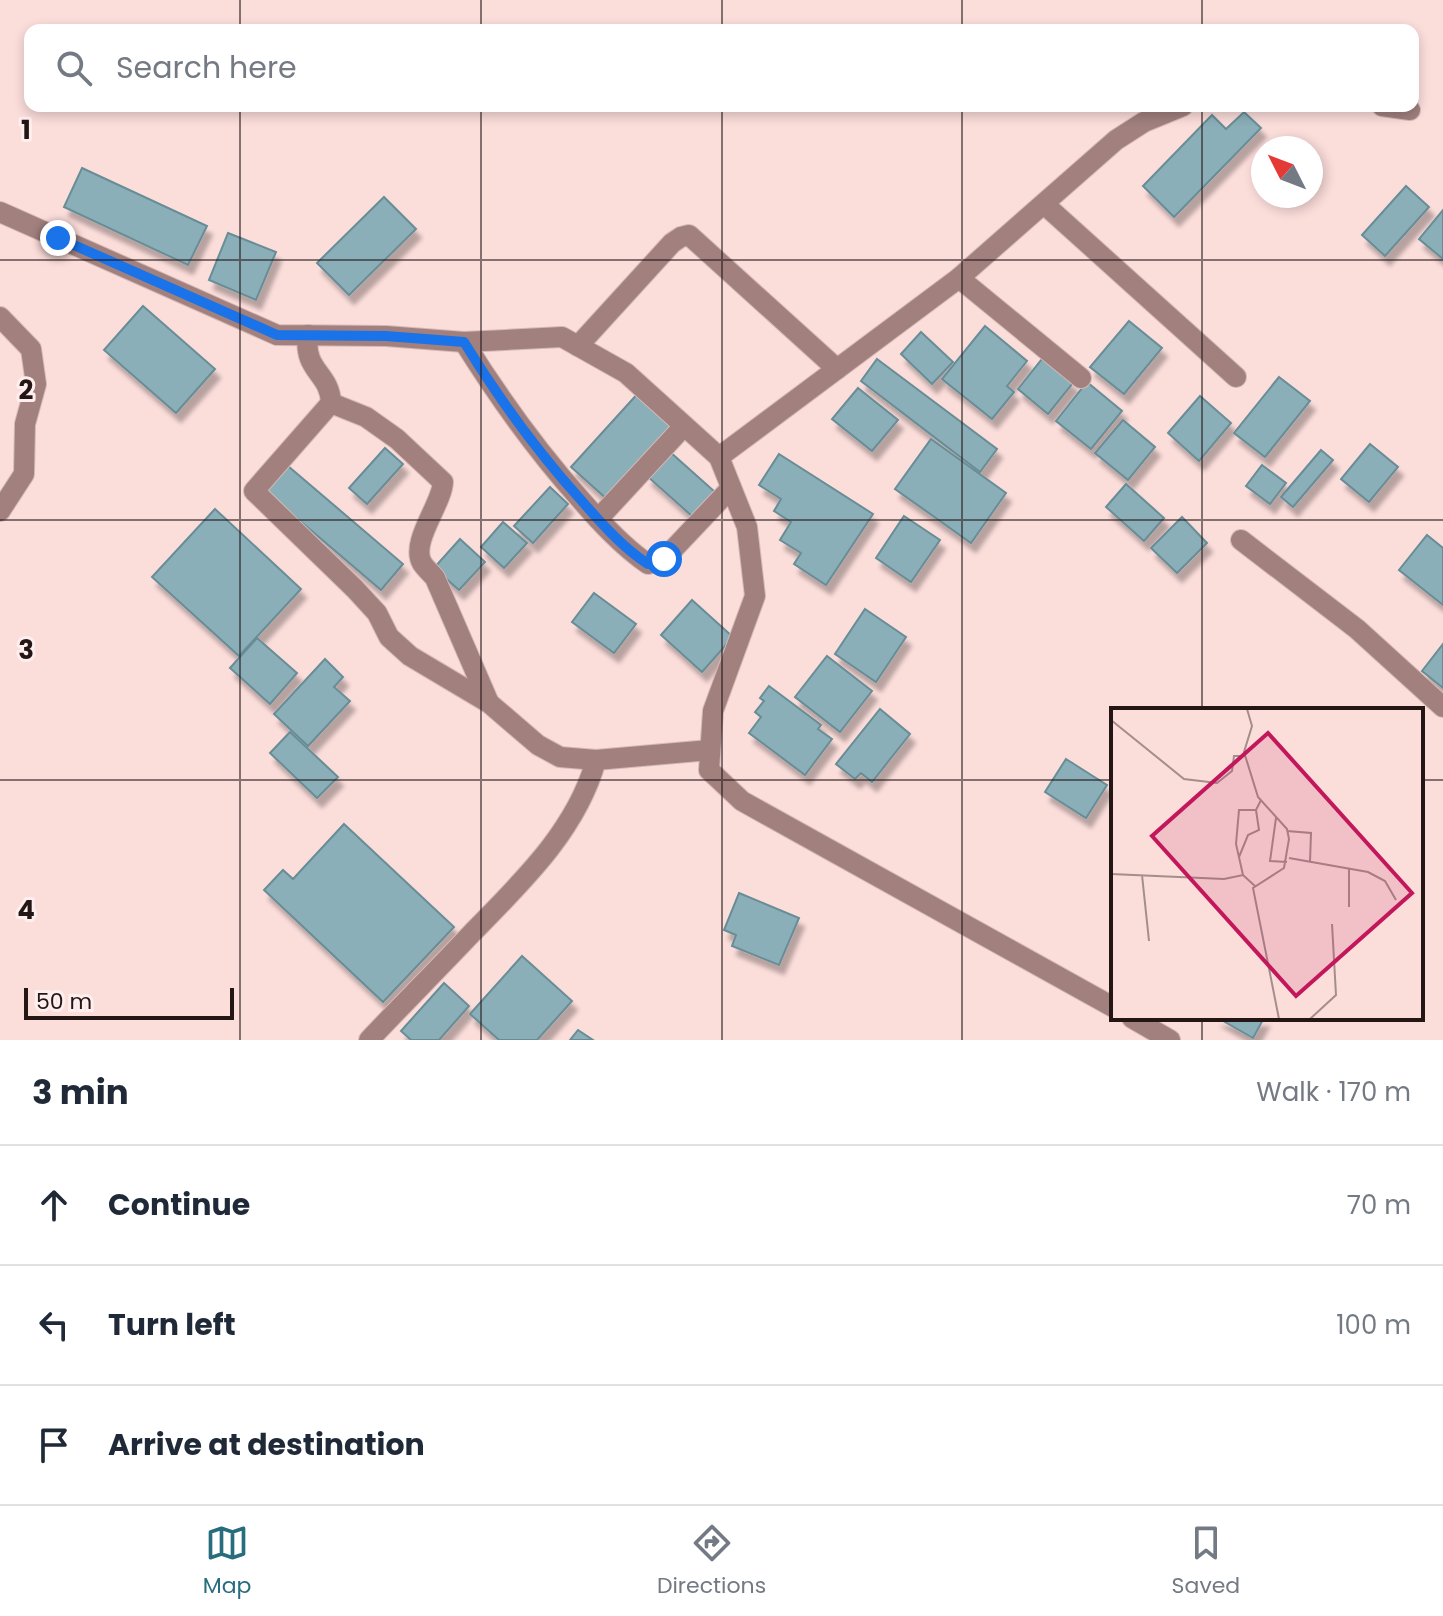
<!DOCTYPE html>
<meta charset="utf-8">
<style>
:root{--surface:#fff;--page:#f6f6f7;--text:#1f2937;--muted:#747a83;--line:#e0e1e3;--accent:#286d7d}
body{margin:0;font-family:Poppins,sans-serif;background:var(--page);color:var(--text)}
.compass{position:absolute;left:1251px;top:136px;width:72px;height:72px;border-radius:50%;background:var(--surface);box-shadow:0 4px 12px #0003;rotate:312deg}
.scale{position:absolute;left:24px;bottom:20px;width:210px;box-sizing:border-box;padding-left:8px;border:4px solid #231615;border-top:0;font-size:22px;line-height:28px;white-space:nowrap;color:#231615;-webkit-text-stroke:6px #feeeed;paint-order:stroke}
.stop{position:absolute;width:24px;height:24px;margin:-18px;border:6px solid #1a73e8;border-radius:50%;background:#fff}
.stop.end{background:#1a73e8;border-color:#fff;box-shadow:0 2px 8px #0008}
.list{margin:0;padding:0;list-style:none}
h2{display:flex;justify-content:space-between;align-items:center;height:104px;margin:0;padding:0 32px;font-size:34px}
h2 small{font-size:26px;font-weight:400;color:var(--muted)}
.list li{display:grid;grid-template-columns:52px 1fr auto;gap:24px;align-items:center;box-sizing:border-box;height:120px;padding:0 32px;border-top:2px solid var(--line)}
.list b{display:block;font-size:30px;white-space:nowrap}
.list em{font-size:26px;font-style:normal;color:var(--muted)}
.icon{flex:none;width:44px;height:44px;fill:none;stroke:currentColor;stroke-width:2;stroke-linecap:round;stroke-linejoin:round}
.map{position:relative;flex:none;width:1443px;height:1040px;overflow:hidden}
.search{position:absolute;background:var(--surface);box-shadow:0 4px 12px #0003;left:24px;right:24px;top:24px;height:88px;display:flex;align-items:center;gap:20px;box-sizing:border-box;padding:0 28px;border-radius:16px;color:var(--muted);font-size:30px}
.sheet{height:464px;background:var(--surface)}
nav{display:flex;justify-content:space-around;align-items:center;box-sizing:border-box;height:112px;border-top:2px solid var(--line);background:var(--surface);font-size:22px;color:var(--muted)}
nav a{display:grid;justify-items:center;gap:4px}
nav .on{color:var(--accent)}
.map>svg:first-child{display:block}
.building{fill:#8aafb9;stroke:#688d96;stroke-width:2;filter:url(#shadow)}
.lines{fill:none;stroke-linecap:round;stroke-linejoin:round}
.minor-casing{stroke:#d4b9b7;stroke-width:22}
.minor{stroke:#a1807e;stroke-width:20}
.route{stroke:#1a73e8;stroke-width:10}
.grid{fill:none;stroke:#231615;stroke-width:2;stroke-opacity:0.55}
.inset-road{fill:none;stroke:#a58d8b;stroke-width:2}
.view{fill:#c2185b;fill-opacity:0.15;stroke:#c2185b;stroke-width:4}
.inset-edge{fill:none;stroke:#231615;stroke-width:4}
.grid-label{font-size:26px;text-anchor:middle;font-weight:bold;fill:#231615;stroke:#feeeed;stroke-width:6;stroke-linejoin:round;paint-order:stroke}
</style>
<div class="map">
<svg width="1443" height="1040" viewBox="0 0 1443 1040">
<defs>
<filter id="shadow"><feDropShadow dx="5" dy="9" stdDeviation="2" flood-color="#0004"/></filter>
</defs>
<rect width="100%" height="100%" fill="#fbddda"/>
<g class="building">
<polygon points="1244,112 1261,128 1174,217 1143,186 1212,115 1226,129"/>
<polygon points="82,168 207,226 188,265 64,207"/>
<polygon points="1406,186 1429,207 1385,256 1362,235"/>
<polygon points="384,197 416,229 349,295 317,263"/>
<polygon points="1443,210 1443,259 1419,239"/>
<polygon points="228,233 276,252 256,300 209,280"/>
<polygon points="143,306 215,369 176,413 104,350"/>
<polygon points="1129,321 1162,348 1124,394 1090,367"/>
<polygon points="985,326 1027,361 1007,386 1014,392 992,419 942,379"/>
<polygon points="921,332 953,362 932,384 901,354"/>
<polygon points="877,359 997,449 980,472 861,381"/>
<polygon points="1042,359 1073,383 1048,414 1018,389"/>
<polygon points="1279,377 1310,401 1265,457 1234,433"/>
<polygon points="1087,382 1122,411 1091,449 1056,421"/>
<polygon points="858,388 898,420 872,451 832,419"/>
<polygon points="641,390 679,424 609,501 571,467"/>
<polygon points="1200,396 1231,423 1199,461 1168,433"/>
<polygon points="1123,420 1155,447 1128,480 1095,453"/>
<polygon points="931,439 1006,493 971,543 895,489"/>
<polygon points="1370,444 1398,467 1369,502 1341,479"/>
<polygon points="385,448 403,464 367,504 349,488"/>
<polygon points="1321,450 1333,460 1293,507 1281,497"/>
<polygon points="669,451 715,492 693,517 647,476"/>
<polygon points="779,454 873,514 826,585 794,564 801,553 780,540 791,522 774,511 781,499 759,485"/>
<polygon points="1262,465 1286,483 1270,504 1246,486"/>
<polygon points="288,466 403,564 381,590 266,492"/>
<polygon points="1126,484 1164,518 1144,541 1106,507"/>
<polygon points="550,487 568,504 533,543 514,526"/>
<polygon points="215,509 301,589 239,656 152,577"/>
<polygon points="904,516 940,540 911,582 876,558"/>
<polygon points="1182,517 1207,543 1177,573 1151,548"/>
<polygon points="503,522 527,543 504,568 481,547"/>
<polygon points="1427,535 1443,548 1443,605 1399,570"/>
<polygon points="460,539 485,562 459,590 434,568"/>
<polygon points="594,593 636,624 614,653 572,622"/>
<polygon points="692,600 733,637 702,672 661,635"/>
<polygon points="865,609 906,637 876,682 835,654"/>
<polygon points="257,638 297,673 270,704 230,668"/>
<polygon points="1443,644 1443,688 1422,671"/>
<polygon points="827,656 872,691 840,732 795,697"/>
<polygon points="325,659 343,677 334,687 350,701 308,746 274,714"/>
<polygon points="769,686 821,725 818,729 832,739 805,775 749,733 761,717 755,712 764,701 760,698"/>
<polygon points="880,709 910,734 872,782 861,773 855,779 836,764"/>
<polygon points="290,732 338,777 317,798 270,753"/>
<polygon points="1066,759 1107,785 1086,818 1045,792"/>
<polygon points="344,824 454,927 383,1002 264,890 283,870 293,879"/>
<polygon points="739,893 799,918 779,965 732,946 736,935 724,930"/>
<polygon points="522,956 572,1001 537,1040 499,1040 470,1014"/>
<polygon points="444,983 469,1006 439,1040 411,1040 401,1031"/>
<polygon points="1218,1018 1264,1018 1253,1038"/>
<polygon points="578,1030 593,1040 570,1040"/>
</g>
<g class="lines">
<defs>
<g id="minor">
<polyline points="1382,106 1410,110"/>
<polyline points="1044,204 1236,377"/>
<polyline points="0,212 277,335 386,336 464,342 562,337 626,373 719,457 747,527 755,596 713,711 709,770 742,801 1113,1007"/>
<polyline points="959,278 1081,378"/>
<polyline points="0,317 31,349 36,384 25,424 24,474 0,511"/>
<path d="M308,335C303,372 330,372 331,403L254,491L355,589L377,613L389,637L410,656L489,703L538,745L560,757L596,760"/>
<path d="M464,342C499,398 537,451 581,500C601,523 623,547 648,564L664,559L731,488"/>
<polyline points="578,346 672,243 681,237 689,235 837,369"/>
<path d="M331,403L366,417L397,439L443,482C442,504 410,542 422,563C425,568 431,573 435,578L489,703"/>
<polyline points="719,457 959,278 1116,140 1144,122 1183,106"/>
<polyline points="598,519 684,426"/>
<polyline points="1241,540 1357,629 1443,707"/>
<polyline points="1132,1018 1170,1040"/>
<path d="M369,1040C403,1004 438,969 472,933C521,883 577,830 596,760L710,750"/>
</g>
</defs>
<use href="#minor" class="minor-casing"/>
<use href="#minor" class="minor"/>
</g>
<g class="lines">
<path class="route" d="M58,238L277,335L386,336L464,342C499,399 537,451 581,500C601,523 623,548 648,564L664,559"/>
</g>
<path class="grid" d="M240,0V30M481,0V30M722,0V30M962,0V30M1202,0V30M240,106V1040M481,106V1040M722,106V1040M962,106V1040M1202,106V710M0,260H1443M0,520H1443M0,780H1113M1421,780H1443M1202,1018V1040"/>
<g transform="translate(1111 708)">
<rect width="312" height="312" fill="#fbddda"/>
<path class="inset-road" d="M136,1L141,18L133,44L147,89L176,121L178,131L173,160L142,180L168,311M0,12L73,71L106,75L121,63L123,48H134M165,110L159,153L176,154M176,123L200,125L199,154M128,149L137,127L148,122L145,102M178,150L257,164L274,173L285,192M238,161V199M0,166L113,171L132,167L144,178M31,167L38,233M132,167L125,136L128,102H145L150,92M199,311L225,287L221,216"/>
<path class="view" d="M157,25L301,185L185,288L41,128Z"/>
<rect width="312" height="312" class="inset-edge"/>
</g>
<g class="grid-label">
<text x="26" y="139">1</text>
<text x="26" y="399">2</text>
<text x="26" y="659">3</text>
<text x="26" y="919">4</text>
</g>
</svg>
<svg class="compass" viewBox="-18 -18 36 36"><path d="M0-13l5 13h-10z" fill="#e53935"/><path d="M0 13l5-13h-10z" fill="#747a83"/></svg>
<div class="scale">50 m</div>
<div class="stop" style="left:664px;top:559px"></div>
<div class="stop end" style="left:58px;top:238px"></div>
<div class="search"><svg class="icon" aria-label="search" viewBox="0 0 24 24"><circle cx="10" cy="10" r="6"/><path d="M15 15l6 6"/></svg>Search here</div>
</div>
<section class="sheet">
<h2>3 min<small>Walk · 170 m</small></h2>
<ul class="list">
<li><svg class="icon" aria-label="ahead" viewBox="0 0 24 24"><path d="M12 20V5M6 11l6-6 6 6"/></svg><div><b>Continue</b></div><em>70 m</em></li>
<li><svg class="icon" aria-label="left" viewBox="0 0 24 24"><path d="M17 20v-9H6M10 6l-5 5 5 5"/></svg><div><b>Turn left</b></div><em>100 m</em></li>
<li><svg class="icon" aria-label="arrive" viewBox="0 0 24 24"><path d="M6 21V4h12l-3 4 3 4H6"/></svg><div><b>Arrive at destination</b></div></li>
</ul>
</section>
<nav>
<a class="on"><svg class="icon" aria-label="map" viewBox="0 0 24 24"><path d="M3 6l6-2 6 2 6-2v14l-6 2-6-2-6 2zM9 4v14M15 6v14"/></svg>Map</a>
<a><svg class="icon" aria-label="directions" viewBox="0 0 24 24"><path d="M12 3l9 9-9 9-9-9zM9 14v-3h6M13 9l2 2-2 2"/></svg>Directions</a>
<a><svg class="icon" aria-label="saved" viewBox="0 0 24 24"><path d="M7 4h10v16l-5-4-5 4z"/></svg>Saved</a>
</nav>
